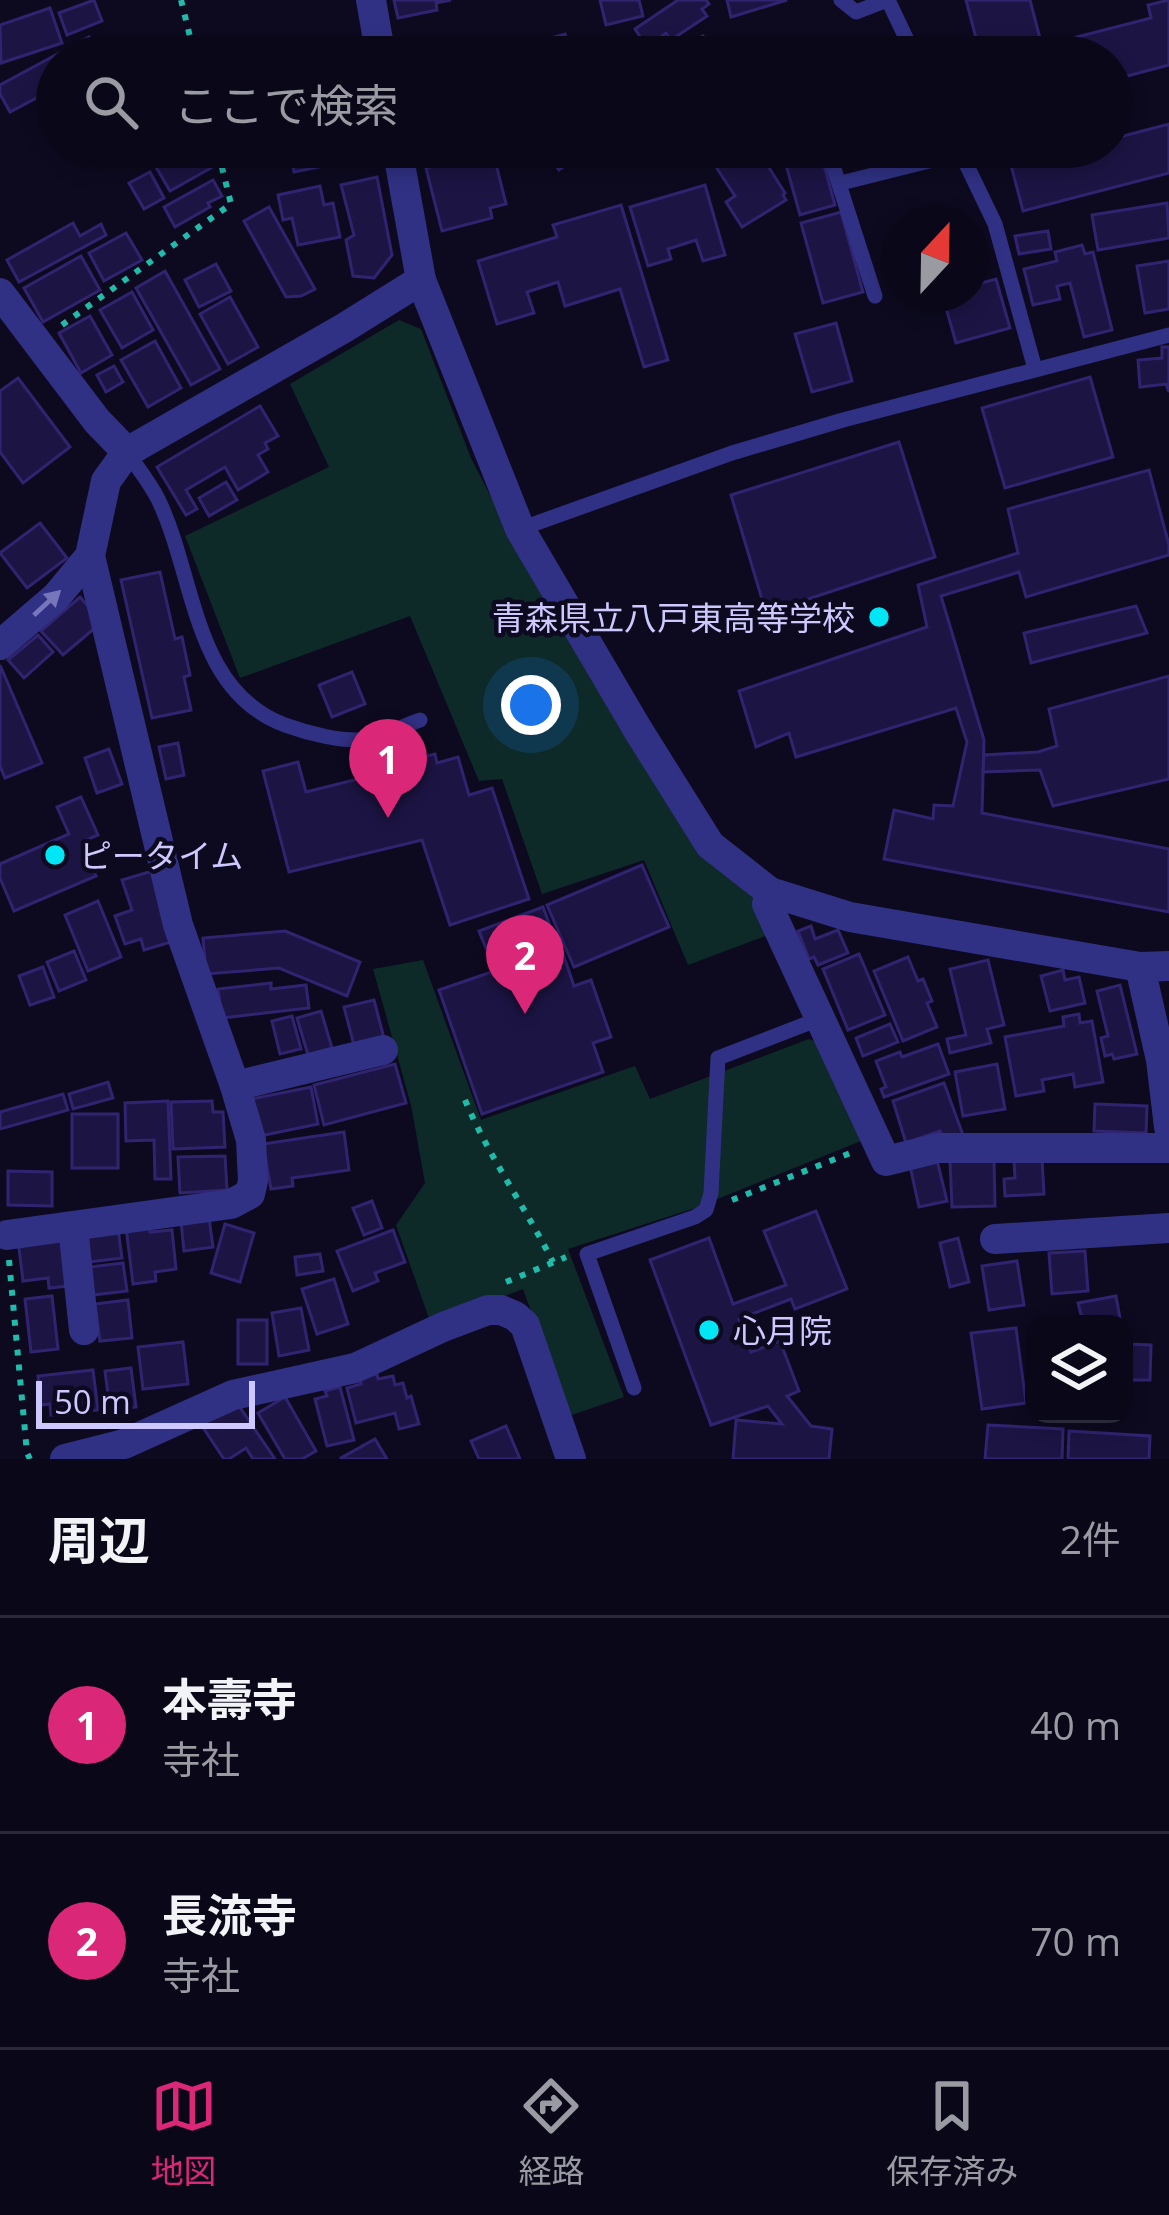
<!DOCTYPE html>
<html lang="ja">
<meta charset="utf-8">
<style>
:root{--surface:#0a0818;--page:#131121;--text:#f1f3f6;--muted:#999aa2;--line:#2a2937;--accent:#db2777}
body{margin:0;font-family:"Open Sans","Noto Sans JP",sans-serif;background:var(--page);color:var(--text)}
.controls{position:absolute;right:36px;bottom:36px;display:grid;overflow:hidden;border-radius:24px;box-shadow:0 6px 18px #0003}
.controls button{width:108px;height:108px;display:grid;place-items:center;padding:0;border:0;border-bottom:3px solid var(--line);background:var(--surface);color:var(--text);font:60px sans-serif}
.compass{position:absolute;left:881px;top:204px;width:108px;height:108px;border-radius:50%;background:var(--surface);box-shadow:0 6px 18px #0003;rotate:22deg}
.scale{position:absolute;left:36px;bottom:30px;width:219px;box-sizing:border-box;padding-left:12px;border:6px solid #cdc9ff;border-top:0;font-size:33px;line-height:42px;white-space:nowrap;color:#cdc9ff;-webkit-text-stroke:9px #0d0a20;paint-order:stroke}
.you{position:absolute;left:531px;top:705px;width:42px;height:42px;margin:-30px;border:9px solid #fff;border-radius:50%;background:#1a73e8;box-shadow:0 0 0 18px #1a73e833}
.badge{display:grid;place-items:center;width:78px;height:78px;border-radius:50%;background:var(--accent);color:#fff;font-size:39px;font-weight:700}
.pin{position:absolute;translate:-50% -99px;filter:drop-shadow(0 3px 6px #0008)}
.pin::after{content:'';position:absolute;top:63px;width:42px;height:36px;background:inherit;clip-path:polygon(0 0,100% 0,50% 100%)}
.list{margin:0;padding:0;list-style:none}
h2{display:flex;justify-content:space-between;align-items:center;height:156px;margin:0;padding:0 48px;font-size:51px}
h2 small{font-size:39px;font-weight:400;color:var(--muted)}
.list li{display:grid;grid-template-columns:78px 1fr auto;gap:36px;align-items:center;box-sizing:border-box;height:216px;padding:0 48px;border-top:3px solid var(--line)}
.list b{display:block;font-size:45px;white-space:nowrap}
.list p{margin:0;font-size:39px;white-space:nowrap;color:var(--muted)}
.list em{font-size:39px;font-style:normal;color:var(--muted)}
.icon{flex:none;width:66px;height:66px;fill:none;stroke:currentColor;stroke-width:2;stroke-linecap:round;stroke-linejoin:round}
.map{position:relative;flex:none;width:1169px;height:1459px;overflow:hidden}
.search{position:absolute;background:var(--surface);box-shadow:0 6px 18px #0003;left:36px;right:36px;top:36px;height:132px;display:flex;align-items:center;gap:30px;box-sizing:border-box;padding:0 42px;border-radius:66px;color:var(--muted);font-size:45px}
.sheet{height:588px;background:var(--surface)}
nav{display:flex;justify-content:space-around;align-items:center;box-sizing:border-box;height:168px;border-top:3px solid var(--line);background:var(--surface);font-size:33px;color:var(--muted)}
nav a{display:grid;justify-items:center;gap:6px}
nav .on{color:var(--accent)}
.map>svg:first-child{display:block}
.green{fill:#0d2a28}
.building{fill:#1c1443;stroke:#302471;stroke-width:3}
.lines{fill:none;stroke-linecap:round;stroke-linejoin:round}
.path{stroke:#21bbab;stroke-width:6;stroke-dasharray:6 9;stroke-linecap:butt}
.lane{stroke:#303184;stroke-width:15}
.street{stroke:#303184;stroke-width:30}
.oneway{fill:#7775bb}
.poi-dot{fill:#00e6f4;stroke:#0d0a20;stroke-width:4.5}
.labels{text-anchor:middle;dominant-baseline:central;stroke-width:9;stroke-linejoin:round;paint-order:stroke}
.poi-label{font-size:33px;fill:#cdc9ff;stroke:#0d0a20;text-anchor:start}
</style>
<div class="map">
<svg width="1169" height="1459" viewBox="0 0 1169 1459">
<rect width="100%" height="100%" fill="#0d0a20"/>
<g class="green">
<polygon points="399,320 421,329 471,458 512,538 754,899 768,935 688,965 644,860 542,894 502,779 479,781 410,616 240,678 185,536 329,467 290,384"/>
<polygon points="423,960 481,1120 635,1066 650,1099 809,1039 824,1045 866,1139 695,1208 568,1249 624,1397 569,1416 523,1289 431,1324 396,1225 425,1183 411,1105 373,969"/>
</g>
<g class="building">
<polygon points="94,0 102,21 67,35 59,13"/>
<polygon points="394,0 451,0 436,3 437,10 398,18"/>
<polygon points="600,0 639,0 643,16 606,25"/>
<polygon points="678,0 706,0 709,4 702,9 707,16 671,40 666,33 647,47 635,29"/>
<polygon points="727,0 787,0 731,17"/>
<polygon points="966,0 1030,0 1042,46 1151,18 1148,5 1169,0 1169,65 1112,80 1112,57 981,57"/>
<polygon points="50,8 62,43 1,63 0,25"/>
<polygon points="565,34 570,57 533,57 529,44"/>
<polygon points="703,36 713,57 662,57 662,56"/>
<polygon points="89,37 99,57 57,57 57,87 10,112 0,94 0,85"/>
<polygon points="1169,124 1169,173 1023,211 1011,165 1080,147 1112,147 1112,139"/>
<polygon points="77,147 160,147 89,165 86,153 79,155"/>
<polygon points="191,147 200,147 211,168 170,191 156,167"/>
<polygon points="289,147 377,147 378,155 294,172"/>
<polygon points="459,147 510,147 493,152 506,204 490,208 492,218 442,231 426,168 462,159"/>
<polygon points="543,147 574,147 580,155 559,170"/>
<polygon points="703,147 756,147 785,193 783,195 786,200 742,227 726,202 735,196"/>
<polygon points="781,147 819,147 835,205 800,215"/>
<polygon points="150,172 164,198 144,209 129,183"/>
<polygon points="377,177 392,255 374,278 353,276 346,240 354,235 341,185"/>
<polygon points="213,180 222,196 208,203 210,207 175,227 164,207"/>
<polygon points="705,185 725,255 703,261 696,240 668,249 671,259 648,266 630,207"/>
<polygon points="320,186 324,205 333,203 340,237 298,245 292,218 283,220 278,195"/>
<polygon points="1167,203 1169,238 1098,250 1092,215"/>
<polygon points="621,205 668,360 644,367 620,289 565,306 558,282 527,292 534,313 497,324 478,261 557,237 553,225"/>
<polygon points="269,207 315,289 301,296 286,297 244,221"/>
<polygon points="841,212 863,292 823,303 801,223"/>
<polygon points="73,223 80,236 101,224 106,235 19,282 7,260"/>
<polygon points="1048,231 1051,249 1019,254 1015,236"/>
<polygon points="126,233 142,260 104,281 89,253"/>
<polygon points="1082,245 1085,254 1093,252 1112,330 1084,337 1070,283 1057,286 1060,299 1033,305 1024,269 1057,261 1055,252"/>
<polygon points="81,256 100,290 43,322 24,288"/>
<polygon points="1169,261 1169,309 1145,313 1137,266"/>
<polygon points="216,264 231,291 199,307 185,280"/>
<polygon points="165,271 220,369 191,385 136,288"/>
<polygon points="996,279 1010,328 956,343 942,294 971,294 971,286"/>
<polygon points="132,292 153,330 122,348 100,310"/>
<polygon points="230,297 258,347 228,364 200,314"/>
<polygon points="90,316 112,355 81,373 59,333"/>
<polygon points="836,323 852,381 812,392 795,334"/>
<polygon points="155,341 181,388 148,407 121,360"/>
<polygon points="1162,347 1169,347 1169,392 1166,384 1140,387 1138,360 1162,358"/>
<polygon points="114,366 123,382 106,392 97,375"/>
<polygon points="1090,377 1113,457 1005,488 982,408"/>
<polygon points="18,378 70,447 23,483 0,452 0,391"/>
<polygon points="260,406 278,436 265,443 268,449 258,455 268,472 238,490 225,467 186,490 197,509 186,515 157,467"/>
<polygon points="899,442 935,557 766,613 731,495"/>
<polygon points="1149,470 1169,545 1169,555 1026,597 1019,572 941,596 984,740 982,813 1169,849 1169,912 884,859 894,810 933,819 934,805 953,806 967,742 956,708 796,757 789,733 756,747 739,691 927,627 918,585 1018,553 1008,509"/>
<polygon points="226,482 237,500 209,516 199,498"/>
<polygon points="40,523 67,558 27,588 0,553"/>
<polygon points="160,572 175,639 182,637 190,675 184,677 191,710 152,718 121,580"/>
<polygon points="80,597 102,622 63,655 41,631"/>
<polygon points="1136,606 1147,633 1031,663 1024,633"/>
<polygon points="38,635 53,652 24,678 8,660"/>
<polygon points="0,665 42,763 5,778 0,766"/>
<polygon points="352,672 365,704 332,717 319,685"/>
<polygon points="1169,676 1169,779 1053,806 1040,770 983,772 984,755 1038,752 1057,746 1049,709"/>
<polygon points="178,743 184,775 166,779 159,747"/>
<polygon points="109,749 122,784 97,793 85,758"/>
<polygon points="435,754 437,763 458,757 469,795 492,788 529,899 450,925 422,840 289,872 263,771 298,762 306,792 382,773 383,779 400,774 397,763"/>
<polygon points="81,797 98,835 86,840 92,854 87,856 96,876 14,911 0,878 0,864 69,834 57,807"/>
<polygon points="642,865 669,927 574,967 547,905"/>
<polygon points="152,871 174,941 144,950 141,939 125,944 115,916 132,910 122,880"/>
<polygon points="98,901 121,957 88,971 65,915"/>
<polygon points="543,907 557,944 494,968 479,931"/>
<polygon points="811,926 815,939 838,930 848,953 818,965 814,957 809,959 798,931"/>
<polygon points="285,931 360,962 347,996 279,968 206,974 203,938"/>
<polygon points="561,948 574,986 591,980 611,1037 593,1043 603,1072 482,1114 439,990"/>
<polygon points="74,951 86,980 59,991 47,962"/>
<polygon points="859,954 885,1015 848,1030 823,969"/>
<polygon points="908,957 918,981 923,979 932,1001 927,1003 937,1027 903,1041 874,971"/>
<polygon points="988,960 1004,1025 987,1029 991,1043 950,1053 947,1039 966,1035 950,969"/>
<polygon points="43,967 54,997 30,1005 19,976"/>
<polygon points="1063,970 1065,980 1079,977 1085,1003 1050,1011 1041,976"/>
<polygon points="271,983 271,989 306,985 309,1008 222,1018 218,989"/>
<polygon points="1120,985 1137,1054 1114,1059 1112,1054 1105,1056 1101,1038 1108,1036 1097,991"/>
<polygon points="374,1000 385,1042 355,1049 344,1007"/>
<polygon points="321,1011 332,1048 308,1055 297,1018"/>
<polygon points="1079,1014 1080,1023 1092,1021 1103,1082 1075,1087 1073,1074 1042,1080 1044,1091 1016,1096 1005,1037 1064,1026 1063,1017"/>
<polygon points="292,1016 301,1049 280,1054 272,1021"/>
<polygon points="890,1024 898,1042 863,1056 856,1038"/>
<polygon points="938,1044 949,1074 884,1097 881,1089 886,1087 876,1061 900,1052 902,1057"/>
<polygon points="395,1064 406,1103 324,1125 314,1085"/>
<polygon points="997,1064 1005,1109 963,1116 955,1072"/>
<polygon points="108,1082 113,1098 73,1109 69,1094"/>
<polygon points="944,1083 963,1135 944,1142 940,1131 906,1143 893,1101"/>
<polygon points="311,1087 318,1124 260,1136 252,1099"/>
<polygon points="63,1094 68,1110 0,1129 0,1112"/>
<polygon points="168,1101 171,1179 155,1179 154,1140 126,1141 125,1103"/>
<polygon points="212,1101 213,1112 223,1112 225,1147 173,1149 171,1102"/>
<polygon points="1095,1104 1147,1106 1146,1133 1094,1131"/>
<rect x="72" y="1114" width="46" height="54"/>
<polygon points="344,1132 349,1170 292,1178 293,1186 271,1189 263,1144"/>
<polygon points="225,1156 227,1190 180,1193 178,1157"/>
<polygon points="1042,1159 1044,1194 1005,1196 1004,1179 1015,1178 1014,1160"/>
<polygon points="937,1160 947,1201 919,1207 910,1166"/>
<polygon points="994,1160 995,1206 952,1207 950,1161"/>
<polygon points="8,1171 52,1172 52,1206 8,1205"/>
<polygon points="372,1201 382,1228 364,1235 353,1208"/>
<polygon points="816,1211 847,1289 795,1309 791,1299 739,1319 751,1352 780,1341 799,1391 787,1396 811,1426 832,1429 829,1459 733,1459 736,1420 782,1424 768,1406 711,1425 650,1260 709,1238 733,1304 786,1285 764,1231"/>
<polygon points="209,1218 213,1247 184,1251 181,1221"/>
<polygon points="149,1224 150,1232 172,1230 176,1269 155,1272 156,1281 133,1284 126,1227"/>
<polygon points="225,1224 254,1233 240,1282 211,1273"/>
<polygon points="118,1229 122,1258 89,1262 85,1233"/>
<polygon points="393,1230 405,1262 375,1273 378,1281 353,1291 337,1251"/>
<polygon points="63,1235 69,1286 49,1288 48,1278 23,1281 18,1240"/>
<polygon points="958,1238 969,1282 950,1287 940,1243"/>
<polygon points="1085,1251 1088,1291 1052,1294 1049,1253"/>
<polygon points="320,1254 323,1271 297,1275 295,1257"/>
<polygon points="1017,1261 1024,1305 989,1310 982,1266"/>
<polygon points="123,1263 127,1291 93,1295 90,1267"/>
<polygon points="334,1279 348,1324 317,1334 302,1289"/>
<polygon points="52,1296 58,1349 31,1352 25,1299"/>
<polygon points="1116,1296 1121,1324 1058,1324 1082,1318 1078,1303"/>
<polygon points="128,1300 132,1338 100,1341 95,1304"/>
<polygon points="301,1308 309,1350 279,1356 272,1313"/>
<rect x="238" y="1320" width="29" height="44"/>
<polygon points="1016,1328 1026,1403 982,1409 971,1333"/>
<polygon points="183,1342 188,1384 143,1389 138,1347"/>
<polygon points="1126,1344 1151,1345 1150,1380 1125,1380"/>
<polygon points="131,1368 136,1407 110,1410 105,1371"/>
<polygon points="93,1370 98,1410 51,1415 50,1404 41,1405 38,1376"/>
<polygon points="377,1374 378,1379 393,1376 395,1385 403,1383 407,1398 411,1396 419,1424 399,1429 395,1413 356,1423 347,1388 361,1384 360,1378"/>
<polygon points="340,1387 354,1440 327,1446 315,1399 327,1396 325,1391"/>
<polygon points="285,1397 316,1451 302,1459 285,1459 258,1413"/>
<polygon points="239,1406 275,1459 253,1459 246,1448 229,1459 224,1459 200,1423"/>
<polygon points="988,1425 1063,1429 1062,1459 985,1459"/>
<polygon points="506,1426 520,1459 479,1459 471,1441"/>
<polygon points="1069,1431 1150,1436 1149,1459 1068,1459"/>
<polygon points="375,1439 387,1459 341,1459 341,1458"/>
</g>
<g class="lines">
<g class="path">
<polyline points="181,0 195,57"/>
<polyline points="62,325 231,204 217,147"/>
<path d="M465,1100C489,1157 525,1207 553,1262"/>
<polyline points="732,1200 853,1152"/>
<polyline points="9,1260 27,1453 30,1459"/>
<polyline points="506,1282 566,1257"/>
</g>
<g class="lane">
<polyline points="841,0 856,12 887,0"/>
<polyline points="888,0 915,57"/>
<polyline points="827,147 875,296"/>
<polyline points="958,147 995,224 1035,369"/>
<polyline points="841,183 961,153"/>
<path d="M127,452C137,467 150,483 158,499C196,577 192,690 285,725C307,733 344,743 367,739C384,736 403,726 420,720"/>
<polyline points="520,529 732,453 843,420 1169,335"/>
<polyline points="634,1388 587,1254 695,1217 706,1210 711,1193 718,1058 819,1019"/>
</g>
<g class="street">
<polyline points="371,0 381,57"/>
<polyline points="397,147 421,280 520,529 638,730 710,845 770,892 850,917 1140,967 1169,966"/>
<polyline points="0,293 97,421 127,452"/>
<polyline points="0,645 56,597 90,556"/>
<polyline points="770,892 767,904 886,1161 938,1148 1169,1148"/>
<polyline points="1140,967 1161,1060 1169,1127"/>
<polyline points="235,1086 383,1050"/>
<polyline points="73,1227 84,1330"/>
<polyline points="7,1235 231,1204 250,1194 253,1181 251,1140 235,1086 178,925 90,556 106,481 127,452 344,328 421,280"/>
<polyline points="995,1239 1169,1228"/>
<polyline points="65,1459 124,1444 233,1395 355,1368 443,1327 488,1310 501,1310 515,1316 525,1325 571,1459"/>
</g>
</g>
<defs><path id="oneway-solid" d="M-6-.8H1V-3.2L6.5 0L1 3.2V.8H-6Z" transform="scale(3)"/></defs>
<use class="oneway" href="#oneway-solid" transform="translate(47 603) rotate(-43)"/>
<g class="poi-dot">
<circle cx="879" cy="617" r="12"/>
<circle cx="55" cy="855" r="12"/>
<circle cx="709" cy="1330" r="12"/>
</g>
<g class="labels">
<g class="poi-label">
<text x="855" y="617" text-anchor="end">青森県立八戸東高等学校</text>
<text x="79" y="855">ピータイム</text>
<text x="733" y="1330">心月院</text>
</g>
</g>
</svg>
<div class="controls">
<button><svg class="icon" aria-label="layers" viewBox="0 0 24 24"><path d="M12 4l9 5-9 5-9-5zM3 14l9 5 9-5"/></svg></button>
</div>
<svg class="compass" viewBox="-18 -18 36 36"><path d="M0-13l5 13h-10z" fill="#e53935"/><path d="M0 13l5-13h-10z" fill="#999aa2"/></svg>
<div class="scale">50 m</div>
<div class="you"></div>
<div class="pin badge" style="left:388px;top:818px">1</div>
<div class="pin badge" style="left:525px;top:1014px">2</div>
<div class="search"><svg class="icon" aria-label="search" viewBox="0 0 24 24"><circle cx="10" cy="10" r="6"/><path d="M15 15l6 6"/></svg>ここで検索</div>
</div>
<section class="sheet">
<h2>周辺<small>2件</small></h2>
<ul class="list">
<li><span class="badge">1</span><div><b>本壽寺</b><p>寺社</p></div><em>40 m</em></li>
<li><span class="badge">2</span><div><b>長流寺</b><p>寺社</p></div><em>70 m</em></li>
</ul>
</section>
<nav>
<a class="on"><svg class="icon" aria-label="map" viewBox="0 0 24 24"><path d="M3 6l6-2 6 2 6-2v14l-6 2-6-2-6 2zM9 4v14M15 6v14"/></svg>地図</a>
<a><svg class="icon" aria-label="directions" viewBox="0 0 24 24"><path d="M12 3l9 9-9 9-9-9zM9 14v-3h6M13 9l2 2-2 2"/></svg>経路</a>
<a><svg class="icon" aria-label="saved" viewBox="0 0 24 24"><path d="M7 4h10v16l-5-4-5 4z"/></svg>保存済み</a>
</nav>
